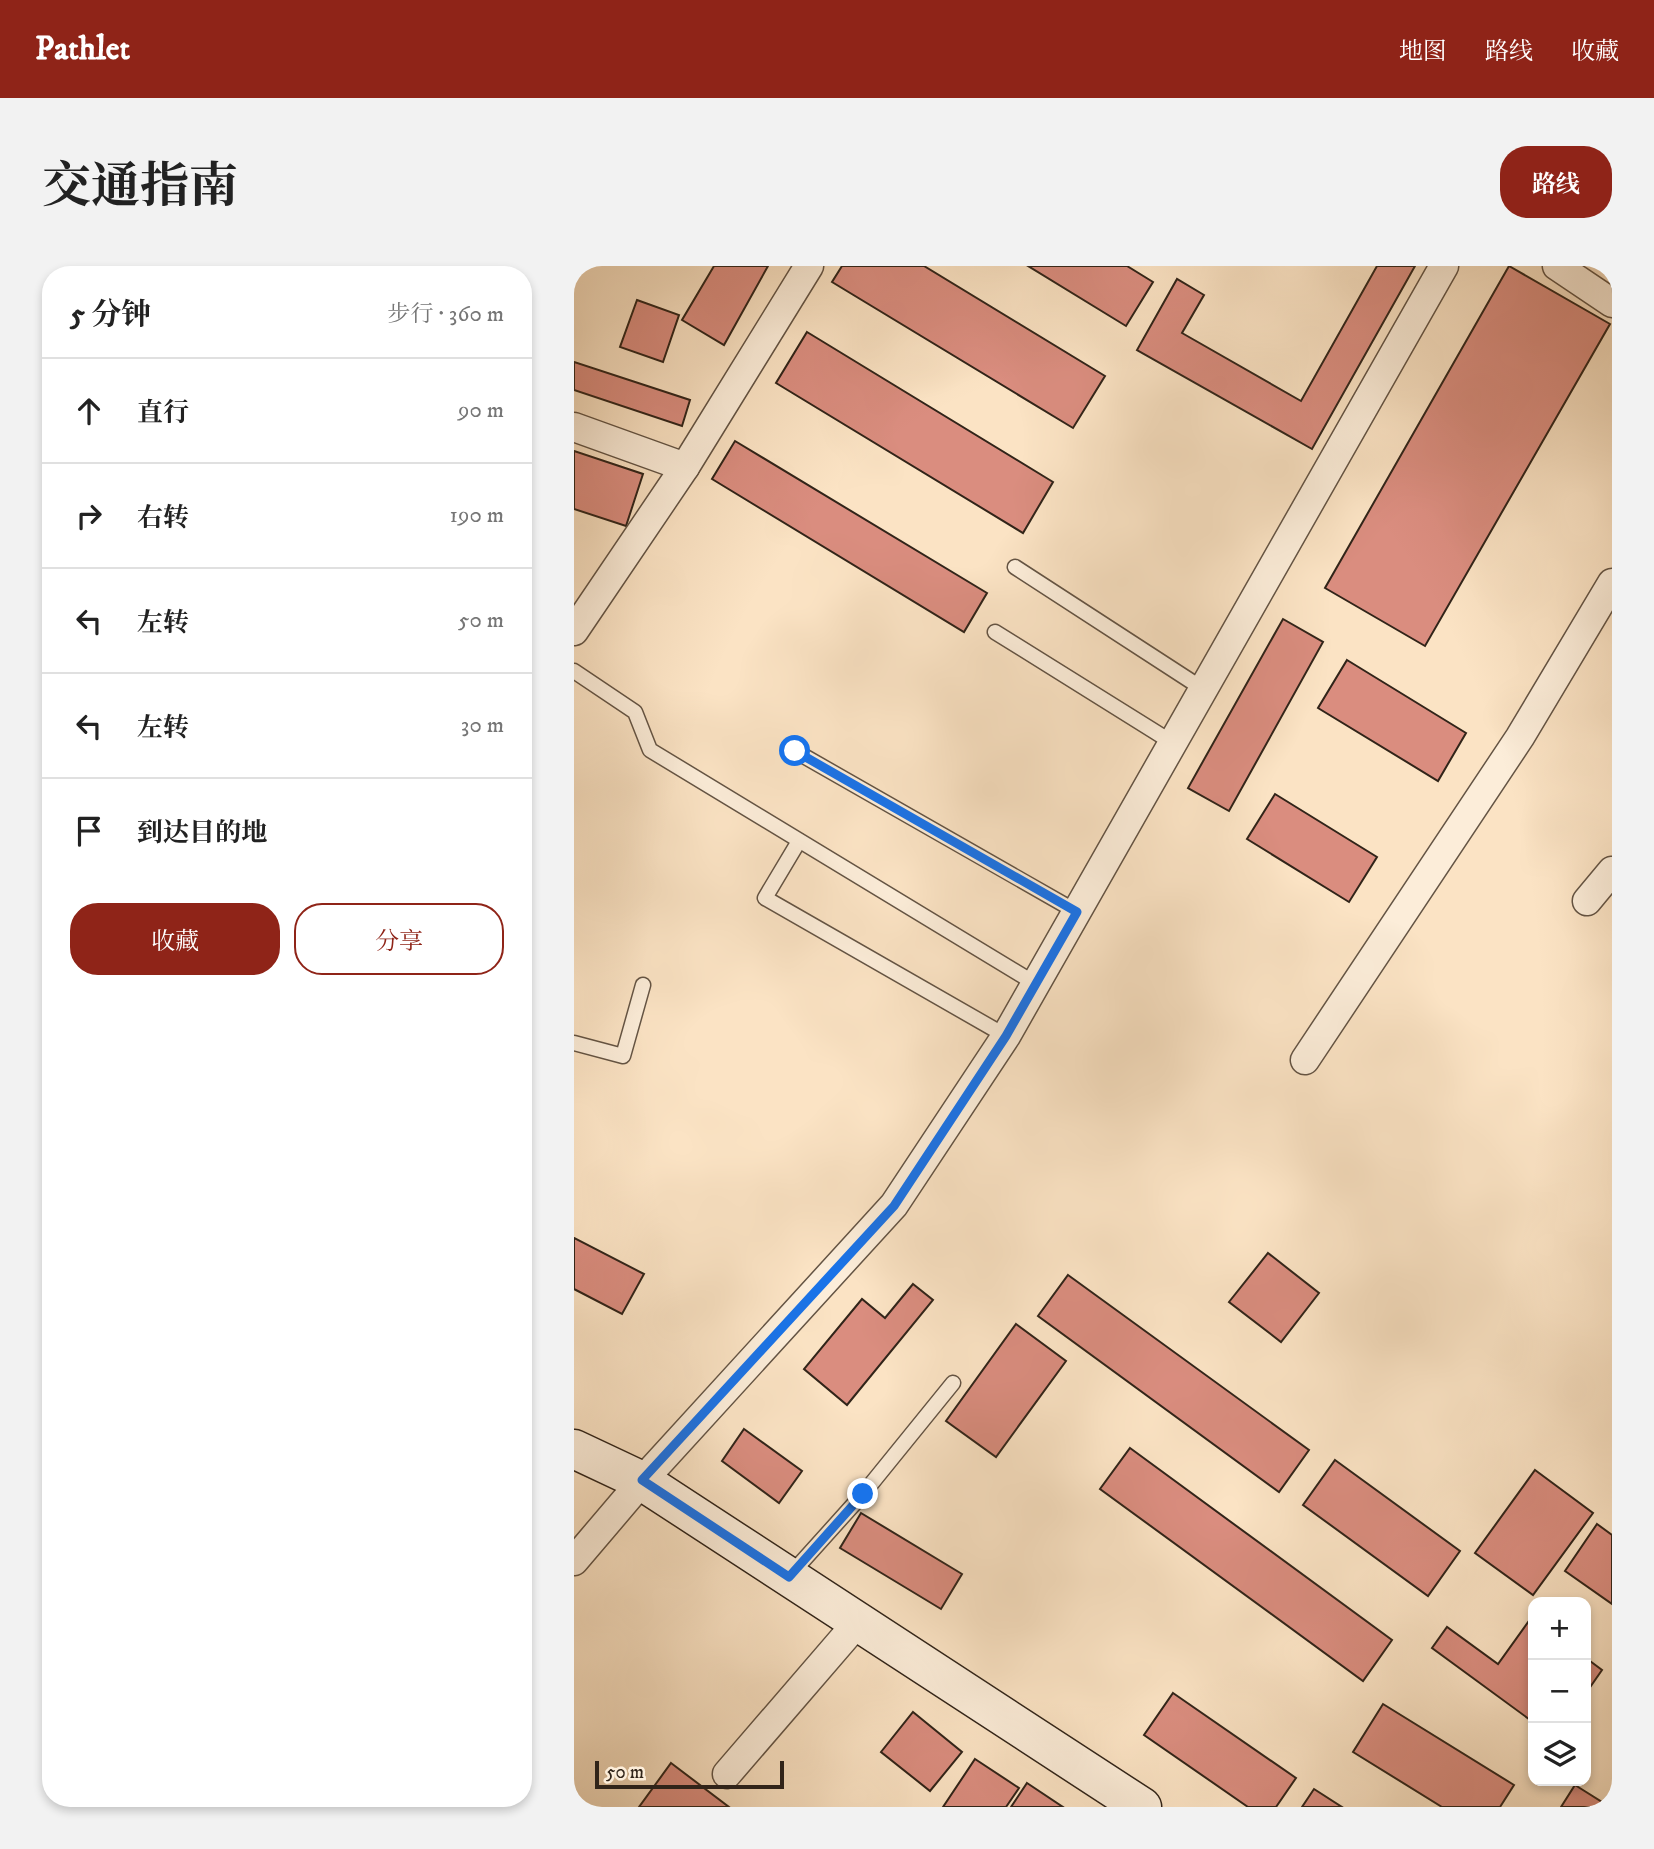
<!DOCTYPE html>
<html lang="zh">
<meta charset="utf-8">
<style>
:root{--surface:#fff;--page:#f2f2f2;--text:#222;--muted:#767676;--line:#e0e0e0;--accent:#8f2418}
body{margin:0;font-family:"IM FELL DW Pica","Noto Serif SC",serif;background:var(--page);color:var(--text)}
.controls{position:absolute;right:21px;bottom:21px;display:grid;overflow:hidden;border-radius:14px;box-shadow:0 4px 10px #0003}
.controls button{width:63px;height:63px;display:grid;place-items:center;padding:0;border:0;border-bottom:2px solid var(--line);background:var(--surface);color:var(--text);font:35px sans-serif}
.scale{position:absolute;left:21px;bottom:18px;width:189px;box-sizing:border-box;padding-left:7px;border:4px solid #312419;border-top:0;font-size:19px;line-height:24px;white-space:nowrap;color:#312419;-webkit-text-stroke:5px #fcedd9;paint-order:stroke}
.stop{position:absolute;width:21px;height:21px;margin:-16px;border:5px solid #1a73e8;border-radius:50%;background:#fff}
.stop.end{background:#1a73e8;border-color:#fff;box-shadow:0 2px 7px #0008}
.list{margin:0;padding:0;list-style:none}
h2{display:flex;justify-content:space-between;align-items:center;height:91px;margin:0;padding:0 28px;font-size:30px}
h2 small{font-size:23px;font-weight:400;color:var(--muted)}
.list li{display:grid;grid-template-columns:46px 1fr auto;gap:21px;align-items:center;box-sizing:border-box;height:105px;padding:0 28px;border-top:2px solid var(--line)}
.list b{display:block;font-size:26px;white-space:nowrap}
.list em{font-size:23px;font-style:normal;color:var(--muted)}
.actions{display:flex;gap:14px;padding:21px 28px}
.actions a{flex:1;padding:16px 0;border:2px solid var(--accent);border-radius:28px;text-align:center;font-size:24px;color:var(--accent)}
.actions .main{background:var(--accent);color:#fff}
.icon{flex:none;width:38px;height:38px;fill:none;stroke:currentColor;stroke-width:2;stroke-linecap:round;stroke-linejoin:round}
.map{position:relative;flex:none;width:1038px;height:1541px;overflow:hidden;border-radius:28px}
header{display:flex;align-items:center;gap:42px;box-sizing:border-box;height:98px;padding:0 35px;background:var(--accent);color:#fff}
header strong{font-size:33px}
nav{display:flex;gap:38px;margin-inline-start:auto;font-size:24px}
.intro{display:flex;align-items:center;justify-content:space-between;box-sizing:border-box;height:168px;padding:0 42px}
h1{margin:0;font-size:49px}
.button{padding:18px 32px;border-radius:28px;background:var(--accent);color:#fff;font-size:24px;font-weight:700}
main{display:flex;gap:42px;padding:0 42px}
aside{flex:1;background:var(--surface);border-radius:28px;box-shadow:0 4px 10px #0003}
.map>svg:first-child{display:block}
.building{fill:#da8d7f;stroke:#312419;stroke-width:2}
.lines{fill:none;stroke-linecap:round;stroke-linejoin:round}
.service-casing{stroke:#645444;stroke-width:17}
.minor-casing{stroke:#645444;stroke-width:31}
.secondary-casing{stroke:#312419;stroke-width:41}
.service{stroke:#fcedd9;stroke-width:14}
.minor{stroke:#fcedd9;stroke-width:28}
.secondary{stroke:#fcedd9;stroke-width:38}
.route{stroke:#1a73e8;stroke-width:9}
</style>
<header>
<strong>Pathlet</strong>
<nav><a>地图</a><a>路线</a><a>收藏</a></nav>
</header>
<div class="intro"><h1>交通指南</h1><a class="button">路线</a></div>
<main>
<aside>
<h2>5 分钟<small>步行 · 360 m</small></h2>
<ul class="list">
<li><svg class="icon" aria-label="ahead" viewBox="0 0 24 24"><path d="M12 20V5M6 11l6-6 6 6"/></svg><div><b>直行</b></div><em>90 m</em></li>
<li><svg class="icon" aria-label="right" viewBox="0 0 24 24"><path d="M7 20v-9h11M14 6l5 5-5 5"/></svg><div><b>右转</b></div><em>190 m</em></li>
<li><svg class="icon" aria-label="left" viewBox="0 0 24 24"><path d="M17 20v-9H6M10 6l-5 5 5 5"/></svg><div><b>左转</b></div><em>50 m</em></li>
<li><svg class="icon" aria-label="left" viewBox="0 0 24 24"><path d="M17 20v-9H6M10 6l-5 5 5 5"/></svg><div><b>左转</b></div><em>30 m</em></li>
<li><svg class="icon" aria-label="arrive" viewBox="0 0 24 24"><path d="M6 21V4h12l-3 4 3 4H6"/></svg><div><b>到达目的地</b></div></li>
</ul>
<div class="actions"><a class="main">收藏</a><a>分享</a></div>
</aside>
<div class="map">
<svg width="1038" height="1541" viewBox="0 0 1038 1541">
<rect width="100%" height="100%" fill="#fbe3c4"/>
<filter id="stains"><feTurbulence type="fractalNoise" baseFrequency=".00286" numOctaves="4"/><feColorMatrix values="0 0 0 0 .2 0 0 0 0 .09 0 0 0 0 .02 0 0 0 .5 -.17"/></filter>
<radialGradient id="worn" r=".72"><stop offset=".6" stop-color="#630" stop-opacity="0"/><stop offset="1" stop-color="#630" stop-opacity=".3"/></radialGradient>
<g class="building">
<polygon points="140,0 194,0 150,79 108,54"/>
<polygon points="268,0 350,0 531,110 499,162 258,16"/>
<polygon points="454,0 553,0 579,16 552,60"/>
<polygon points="803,0 841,0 738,183 563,84 603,13 630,29 608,67 727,135"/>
<polygon points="935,0 1036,58 851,380 751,322"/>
<polygon points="63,34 105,49 89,96 46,81"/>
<polygon points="233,66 479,216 449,267 202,117"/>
<polygon points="0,96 116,134 108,160 0,124"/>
<polygon points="161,175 413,327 390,366 138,213"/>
<polygon points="0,185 69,208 52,260 0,243"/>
<polygon points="709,353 749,376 655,545 614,522"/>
<polygon points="773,394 892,467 864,515 744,442"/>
<polygon points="701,528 803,591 775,636 673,573"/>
<polygon points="0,972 70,1008 48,1048 0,1023"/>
<polygon points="694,987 745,1027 707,1076 655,1036"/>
<polygon points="494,1009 735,1184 705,1226 464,1050"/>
<polygon points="339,1018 359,1034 273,1139 230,1103 288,1033 311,1052"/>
<polygon points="442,1058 492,1095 422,1191 372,1155"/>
<polygon points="170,1163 228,1205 205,1237 148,1195"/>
<polygon points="556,1182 818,1374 789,1415 526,1223"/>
<polygon points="761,1194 886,1285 854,1330 729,1239"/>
<polygon points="961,1204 1019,1247 959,1329 901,1287"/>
<polygon points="287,1247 388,1308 367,1343 266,1282"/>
<polygon points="1023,1258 1038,1269 1038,1338 991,1305"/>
<polygon points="957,1352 959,1354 959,1456 858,1382 873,1361 924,1398"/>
<polygon points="1012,1392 1028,1404 1012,1427"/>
<polygon points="599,1427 722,1512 702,1541 674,1541 570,1469"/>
<polygon points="809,1438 940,1519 926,1541 868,1541 779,1486"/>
<polygon points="339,1446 388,1486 356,1525 307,1486"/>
<polygon points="401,1493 445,1522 432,1541 369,1541"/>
<polygon points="97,1497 155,1541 65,1541"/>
<polygon points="453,1517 489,1541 437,1541"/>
<polygon points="1001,1519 1036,1541 987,1541"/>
<polygon points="740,1523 768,1541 728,1541"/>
</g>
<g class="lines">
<defs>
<g id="service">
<polyline points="441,301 629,423"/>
<polyline points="421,366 599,477"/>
<polyline points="0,405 61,446 76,484 462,718"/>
<polyline points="221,485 503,646"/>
<polyline points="225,575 191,632 432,770"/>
<polyline points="0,777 49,790 69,719"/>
<polyline points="217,1308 289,1228 379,1117"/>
</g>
<g id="minor">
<polyline points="983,0 1038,37"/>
<polyline points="0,161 111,201"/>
<polyline points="0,365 111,201 235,0"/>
<polyline points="1013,635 1038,605"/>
<polyline points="731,794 946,471 1038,317"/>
<polyline points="0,1295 68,1215 320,939 432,770 870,0"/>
<polyline points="153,1508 284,1356"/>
</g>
<polyline id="secondary" points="0,1183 68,1215 568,1541"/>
</defs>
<use href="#service" class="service-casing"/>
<use href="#minor" class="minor-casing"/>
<use href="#secondary" class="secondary-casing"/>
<use href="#service" class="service"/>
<use href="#minor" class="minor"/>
<use href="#secondary" class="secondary"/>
</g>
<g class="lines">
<polyline class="route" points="221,485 503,646 432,770 320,940 68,1214 215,1311 289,1228"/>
</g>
<rect width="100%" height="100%" filter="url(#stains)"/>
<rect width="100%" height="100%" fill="url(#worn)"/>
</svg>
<div class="controls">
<button>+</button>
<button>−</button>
<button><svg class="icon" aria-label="layers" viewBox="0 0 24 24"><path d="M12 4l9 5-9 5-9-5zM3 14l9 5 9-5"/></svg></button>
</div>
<div class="scale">50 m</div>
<div class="stop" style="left:221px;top:485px"></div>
<div class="stop end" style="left:289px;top:1228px"></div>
</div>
</main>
